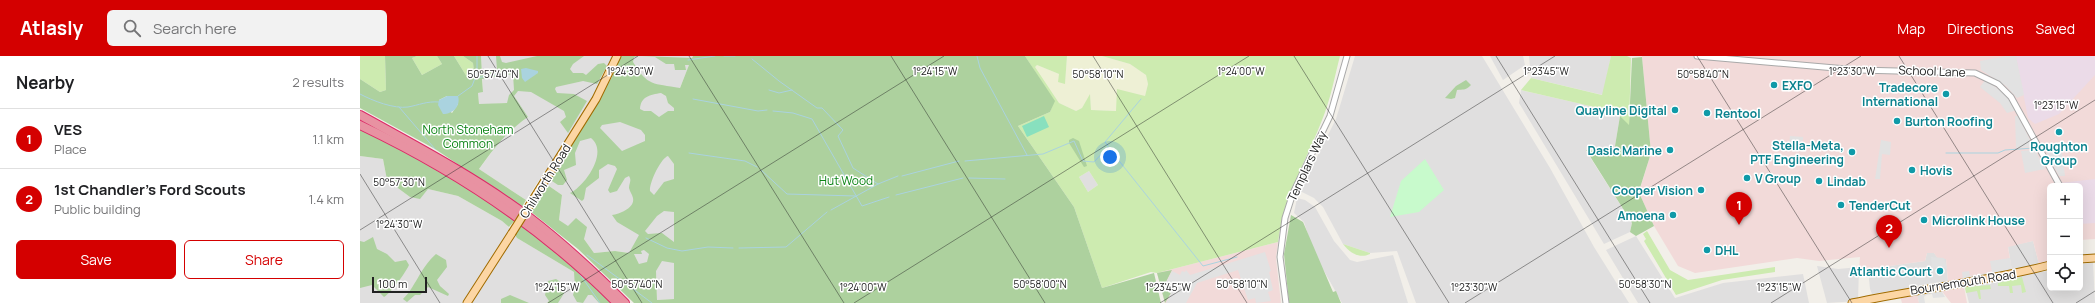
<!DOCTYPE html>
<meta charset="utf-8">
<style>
:root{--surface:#fff;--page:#f2f2f2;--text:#202124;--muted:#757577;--line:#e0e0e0;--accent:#d40000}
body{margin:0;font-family:Manrope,sans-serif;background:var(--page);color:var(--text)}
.controls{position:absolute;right:12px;bottom:12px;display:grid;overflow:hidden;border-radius:6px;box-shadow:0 4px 16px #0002}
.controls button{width:36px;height:36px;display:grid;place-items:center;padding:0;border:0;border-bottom:1px solid var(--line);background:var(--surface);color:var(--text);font:20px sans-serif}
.scale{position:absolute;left:12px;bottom:10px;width:55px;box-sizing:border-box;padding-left:4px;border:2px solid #222;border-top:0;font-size:11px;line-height:14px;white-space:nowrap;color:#222;-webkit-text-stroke:3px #fff;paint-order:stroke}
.you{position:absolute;left:750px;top:101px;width:14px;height:14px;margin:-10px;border:3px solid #fff;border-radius:50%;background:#1a73e8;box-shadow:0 0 0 6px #1a73e833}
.badge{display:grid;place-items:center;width:26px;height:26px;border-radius:50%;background:var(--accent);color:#fff;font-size:13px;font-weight:700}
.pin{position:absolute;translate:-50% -33px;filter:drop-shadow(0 1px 2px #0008)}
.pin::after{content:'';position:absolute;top:21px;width:14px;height:12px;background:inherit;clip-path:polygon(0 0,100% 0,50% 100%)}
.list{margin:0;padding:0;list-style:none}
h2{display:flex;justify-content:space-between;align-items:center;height:52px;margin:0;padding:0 16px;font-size:17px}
h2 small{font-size:13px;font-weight:400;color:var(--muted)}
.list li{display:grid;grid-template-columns:26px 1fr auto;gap:12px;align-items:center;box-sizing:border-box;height:60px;padding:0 16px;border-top:1px solid var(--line)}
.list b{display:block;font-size:15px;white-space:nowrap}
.list p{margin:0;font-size:13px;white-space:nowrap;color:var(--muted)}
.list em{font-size:13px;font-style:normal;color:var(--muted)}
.actions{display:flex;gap:8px;padding:12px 16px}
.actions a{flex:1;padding:9px 0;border:1px solid var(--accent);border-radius:6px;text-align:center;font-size:14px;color:var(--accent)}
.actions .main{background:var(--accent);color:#fff}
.icon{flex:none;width:22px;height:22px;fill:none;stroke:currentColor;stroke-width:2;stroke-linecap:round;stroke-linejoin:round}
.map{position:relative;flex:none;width:1735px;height:247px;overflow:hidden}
header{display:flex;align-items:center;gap:24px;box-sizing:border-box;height:56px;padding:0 20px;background:var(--accent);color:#fff}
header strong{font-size:19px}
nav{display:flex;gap:22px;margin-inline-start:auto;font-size:14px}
.search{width:280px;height:36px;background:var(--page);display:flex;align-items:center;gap:10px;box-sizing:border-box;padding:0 14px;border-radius:6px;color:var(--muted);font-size:15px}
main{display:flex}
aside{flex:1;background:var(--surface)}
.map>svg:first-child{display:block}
.residential{fill:#e0dfdf}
.commercial{fill:#f2dad9}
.industrial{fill:#ebdbe8}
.farmland{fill:#eef0d5}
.grass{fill:#cdebb0;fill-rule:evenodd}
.forest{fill:#add19e;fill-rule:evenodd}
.park{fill:#c8facc}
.pitch{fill:#88e0be}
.parking{fill:#e2e2e2}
.water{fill:#aad3df}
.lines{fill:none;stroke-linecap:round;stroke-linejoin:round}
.stream{stroke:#aad3df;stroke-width:1}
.minor-casing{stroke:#a9a9a9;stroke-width:7}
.major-casing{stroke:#a06b00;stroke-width:9}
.highway-casing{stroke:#dc2a67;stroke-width:10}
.minor{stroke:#fff;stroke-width:5}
.major{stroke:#fcd6a4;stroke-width:7}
.highway{stroke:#e892a2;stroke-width:8}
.major-bridge-casing{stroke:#a06b00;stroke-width:9;stroke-linecap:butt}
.major-bridge{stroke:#fcd6a4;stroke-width:7}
.ticks{fill:none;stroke:#222;stroke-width:1;stroke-opacity:0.45}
.culture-dot{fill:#0f9aa8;stroke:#fff;stroke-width:1.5}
.labels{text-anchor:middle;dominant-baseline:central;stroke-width:3;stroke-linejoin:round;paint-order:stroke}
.street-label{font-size:12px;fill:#222;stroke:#fff}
.culture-label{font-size:12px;font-weight:bold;fill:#0d838f;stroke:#fff;text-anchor:start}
.park-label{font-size:12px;fill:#0c8416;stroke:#fff}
.ticks-label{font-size:10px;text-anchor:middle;fill:#222;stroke:#fff;stroke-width:3;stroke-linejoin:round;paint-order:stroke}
</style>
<header>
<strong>Atlasly</strong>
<div class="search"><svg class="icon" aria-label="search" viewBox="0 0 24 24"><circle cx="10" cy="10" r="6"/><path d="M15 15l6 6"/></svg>Search here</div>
<nav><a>Map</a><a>Directions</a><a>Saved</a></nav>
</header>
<main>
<aside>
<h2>Nearby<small>2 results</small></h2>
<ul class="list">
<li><span class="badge">1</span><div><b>VES</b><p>Place</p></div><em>1.1 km</em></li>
<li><span class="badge">2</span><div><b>1st Chandler's Ford Scouts</b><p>Public building</p></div><em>1.4 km</em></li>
</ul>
<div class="actions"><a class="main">Save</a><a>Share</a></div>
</aside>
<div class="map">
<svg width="1735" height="247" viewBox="0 0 1735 247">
<rect width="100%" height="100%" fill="#f2efe9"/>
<g class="residential">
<polygon points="121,0 333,0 314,46 315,243 297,244 296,215 280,210 274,198 256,195 234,197 224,183 199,164 202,139 189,130 179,124 166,144 119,113 143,81 151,73 168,61 154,43 147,47 119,49 118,37 123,36"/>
<polygon points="995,0 1122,0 1190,112 1234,191 1269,247 1056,247 1037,195 1010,197 983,188 963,151 954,142 940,135 976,63"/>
<polygon points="1130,0 1163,0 1165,9 1143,24"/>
<polygon points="1169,0 1251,0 1243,39 1171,22"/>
<polygon points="1161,34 1256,56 1260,60 1254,96 1226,95 1272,167 1270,176 1244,188 1159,47"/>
<polygon points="0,100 23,103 27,124 50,141 68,133 98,140 142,165 147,169 157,182 214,216 239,247 0,247"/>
<polygon points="729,115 738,129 728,136 719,121"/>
<polygon points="937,142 945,144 955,151 974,185 990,204 997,206 1033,199 1048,247 982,247 954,197 944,166 934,157"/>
<polygon points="1276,180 1315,242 1363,227 1443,218 1449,247 1278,247 1246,194"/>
<polygon points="1673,185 1681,216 1690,215 1690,232 1720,232 1720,209 1733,206 1735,247 1609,247 1605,231 1653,222 1648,190"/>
<polygon points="1567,197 1574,197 1577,201 1586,203 1588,226 1512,238 1510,233 1508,213 1565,205"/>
<polygon points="1457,210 1478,213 1499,211 1498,245 1467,247"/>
</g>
<g class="commercial">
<polygon points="1282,0 1735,0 1735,183 1720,184 1720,130 1690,130 1690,205 1679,208 1673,185 1648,191 1652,216 1588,226 1586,203 1578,203 1574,197 1567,197 1565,205 1508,213 1499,213 1500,201 1459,205 1437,202 1335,217 1318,210 1294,170 1281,141 1280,133 1291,97"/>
<polygon points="918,186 916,202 921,247 805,247 797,217"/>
<polygon points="1604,231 1607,247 1591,247 1581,234"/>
<polygon points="1557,237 1559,247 1542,247 1540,240"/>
</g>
<g class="industrial">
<polygon points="1656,0 1735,0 1735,19 1699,58 1675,68 1668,62"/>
<polygon points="1735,123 1735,167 1720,168 1720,130 1702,130 1700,127"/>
</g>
<polygon class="farmland" points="707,0 742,0 770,8 786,19 788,28 785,40 757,55 731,54 730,39 722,52 716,55 699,47 674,11 677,9 699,18 705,27"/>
<g class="grass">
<polygon points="0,0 25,0 26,34 20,36 0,23"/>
<polygon points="57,0 77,0 82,8 62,19 52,2"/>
<polygon points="94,0 103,0 113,7 114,16 107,21"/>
<path d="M665,0H707L705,28L698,26L699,18L677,9L675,11L699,47L716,55L722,52L730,38L731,54L756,55L757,33L785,40L788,28L786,19L770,8L742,0H980C975,19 971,41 964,59C947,104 925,138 918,186L797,217L791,216L742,232L714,151L658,70L690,56L694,45ZM729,115L738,129L728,136L719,121Z"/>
<polygon points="1251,0 1267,0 1271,2 1269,70 1256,56 1161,34 1171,22 1242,39"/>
<polygon points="1287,175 1310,214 1328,224 1415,211 1415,216 1362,224 1316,239 1284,185 1286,183 1283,178"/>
<path d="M983,188L1010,197V198C999,203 990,197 983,188Z"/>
<polygon points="1662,221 1666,236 1662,237 1661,229 1652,230 1653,237 1650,237 1649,230 1638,230 1638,227"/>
<polygon points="1630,229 1631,233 1620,234 1621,243 1619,243 1617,235 1606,237 1605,231"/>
</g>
<g class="forest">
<path d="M25,0H57L52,2L62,19L82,8L77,0H94L107,21L114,16L113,7L103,0H121L122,18L137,14L136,0H140L142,6L146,7L177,0H224L213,8L210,13L213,17H223L226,19L238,8L244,7L247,10L237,28L223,25L196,31L195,33L197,37L214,38L227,45L208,77L200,66L206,61L204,55L171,36L158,35L154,40L168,61C145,77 135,91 119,113L166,144L162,151L75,93L0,52V23L20,36L26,34ZM153,18L154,34L149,39L147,47L119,48L118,37L123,36L122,23ZM87,40L98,48L92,57L79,44Z"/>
<path d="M259,0H279L274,1L273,6C288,31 293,27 320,32L329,9H325L326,14H315L314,8H306L295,1L282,0L332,2L333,0H665L695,45L690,56L658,70L714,151L742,232L794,217L801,247H274L218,193L170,155L186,132L189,130L202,139L199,164L208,170L216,162L227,171L224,183L234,197L255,195L269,197L279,179L257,166L252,159C260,158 275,152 273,142C272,138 270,136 269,132C269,127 272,125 269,120L265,122L257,135L250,137L248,134L257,113L255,110L248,108L239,114V122L226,132L224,143L222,145L210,137C225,130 249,96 231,82L220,85L215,97L216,109L204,114L207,124L203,129H198L189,123L252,21ZM301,37L306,40L308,47L314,52V55H308L299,61L291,55H284L280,53C281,40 290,39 301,37ZM260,66L281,74L285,79V85L262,95L240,72L242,69ZM308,100L314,108V123L304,126L294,139L290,135C289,127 301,102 308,100ZM304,155L314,156V186L302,177L288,178L285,175L297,160ZM284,194L289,198L287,206L279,208L274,198H282L281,195ZM302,205L314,207V243L297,244L296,215Z"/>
<polygon points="1282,1 1291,97 1280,132 1281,141 1294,170 1276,180 1270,176 1272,167 1226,94 1254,96 1260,60 1269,69 1272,2"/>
<path d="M1106,24L1111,29C1105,35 1103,33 1097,34L1095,42L1091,43L1085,42L1096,30Z"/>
<polygon points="0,73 83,116 155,164 149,171 142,165 98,140 68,133 60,143 50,141 27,124 23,103 0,100"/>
<polygon points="713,82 719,85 727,110 724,111 709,87 709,84"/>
<polygon points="931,159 943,166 973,236 976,235 981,247 929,247 924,198"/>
<polygon points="162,169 213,210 251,247 239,247 232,239 228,239 223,247 217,246 213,239 215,232 214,216 157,182 155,179"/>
<path d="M13,181L17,193L27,198L35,206L46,204L49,209C46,216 30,238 24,241L12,229L0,232V185L4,186Z"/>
<path d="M76,198L86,204L87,211L77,224L80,230L89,238L88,240L68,231L60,239H55L47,246L43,243C55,232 60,212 76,198Z"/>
<polygon points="812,214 803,232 811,237 805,247 797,217"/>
<polygon points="196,223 202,227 206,234 198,247 187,247 189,245 185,239 188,225"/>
<polygon points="150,239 169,247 141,247 141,243"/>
</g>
<polygon class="park" points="1065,103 1084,134 1059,156 1030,161 1041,125"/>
<polygon class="pitch" points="684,60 689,71 667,81 662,70"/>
<g class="parking">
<polygon points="1647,0 1656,0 1664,39 1657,42 1646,30 1621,14 1620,5"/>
<polygon points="1625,24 1644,37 1657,54 1647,57 1640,47 1620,31"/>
<polygon points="1655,60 1658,60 1671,86 1670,91 1656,92"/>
<polygon points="1430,80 1443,81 1443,84 1436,91 1429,90"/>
<polygon points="1521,84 1531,86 1530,99 1522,98 1520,123 1515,123"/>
<polygon points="1675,94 1685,113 1665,117 1661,95"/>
<polygon points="1686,95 1702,96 1705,120 1699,120"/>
<polygon points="905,196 911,215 909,216 913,234 908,236 911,245 896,247 895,242 888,244 878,214 837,227 826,247 806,247 811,237 803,232 812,215 820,219 822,215 825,216 826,214 830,219"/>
<polygon points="1571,201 1584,202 1587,211 1579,213 1578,211 1572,212"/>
<polygon points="1650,202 1652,216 1603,224 1602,216 1609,215 1610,220 1632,216 1630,205"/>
<polygon points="1581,234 1585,241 1573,242 1572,238 1566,239 1564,241 1565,247 1559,247 1557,237"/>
</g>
<g class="water">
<polygon points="166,12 178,15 178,17 165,26 162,22 161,13"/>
<path d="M87,40H98C101,50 93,58 83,58L78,49L79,44Z"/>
</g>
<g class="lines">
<g class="stream">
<polyline points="364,0 375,0"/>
<polyline points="617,0 620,12 667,99"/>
<polyline points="392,3 419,25 457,52 462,52 483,74 478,80 493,112 518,128"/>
<polyline points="328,4 355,0"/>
<polyline points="117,14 117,0"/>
<polyline points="116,22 157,15"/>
<polyline points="409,34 419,37 432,34"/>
<path d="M0,38C13,45 34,53 48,51C59,49 67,45 79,46"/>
<polyline points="98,40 112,30 117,17"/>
<polyline points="333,43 398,55 407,54"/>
<polyline points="39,51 75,93"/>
<polyline points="413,55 433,57 452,63 502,150 529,141"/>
<polyline points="748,90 745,86 781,43"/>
<polyline points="329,97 385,105 397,111"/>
<polyline points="1586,97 1638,97 1645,94 1674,92"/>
<polyline points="605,105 683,98 714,85 723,105 734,106 748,91 843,210 877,201"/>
<polyline points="401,114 427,138 495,140"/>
<polyline points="542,120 599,105"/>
<polyline points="609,122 645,123"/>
<polyline points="536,139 603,122"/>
<polyline points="471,154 518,128 538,120"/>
<polyline points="286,182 307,192 322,195 348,191 373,192"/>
<polyline points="379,192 426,191 467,156"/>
<polyline points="227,199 292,247"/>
<polyline points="219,217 240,247"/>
</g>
<defs>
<g id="minor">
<polyline points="1337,0 1498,14 1615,17 1638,28 1651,41 1700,130"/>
<polyline points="926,247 920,201 925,162 933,137 970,60 987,0"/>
</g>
<g id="major">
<polyline points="169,150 236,43 257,0"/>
<polyline points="1720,203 1735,202"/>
<polyline points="107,247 152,177"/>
<path d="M1492,247C1558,233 1625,226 1690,209"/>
</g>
<g id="highway">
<path d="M0,59C58,91 117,122 170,162C204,188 235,217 265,247"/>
<path d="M0,69C95,114 183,172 257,247"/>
</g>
</defs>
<use href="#minor" class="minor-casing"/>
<use href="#major" class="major-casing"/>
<use href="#highway" class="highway-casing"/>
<use href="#minor" class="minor"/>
<use href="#major" class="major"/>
<use href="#highway" class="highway"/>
<defs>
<polyline id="major-bridge" points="152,177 169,150"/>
</defs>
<use href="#major-bridge" class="major-bridge-casing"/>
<use href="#major-bridge" class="major-bridge"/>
</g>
<path class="ticks" d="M128,0L282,247M329,0L484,247M531,0L685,247M733,0L887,247M934,0L1089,247M1136,0L1290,247M1337,0L1492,247M1539,0L1693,247M0,118L80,247M0,174L278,0M188,247L584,0M494,247L889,0M800,247L1195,0M1105,247L1501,0M1411,247L1735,44M1716,247L1735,235"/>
<g class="culture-dot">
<circle cx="1414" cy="29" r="4"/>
<circle cx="1586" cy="38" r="4"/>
<circle cx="1315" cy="54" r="4"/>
<circle cx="1347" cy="57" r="4"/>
<circle cx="1537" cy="65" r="4"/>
<circle cx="1699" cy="76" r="4"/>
<circle cx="1310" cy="94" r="4"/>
<circle cx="1492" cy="96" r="4"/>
<circle cx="1552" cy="114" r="4"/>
<circle cx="1387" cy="122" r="4"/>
<circle cx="1459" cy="125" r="4"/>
<circle cx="1341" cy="134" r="4"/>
<circle cx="1481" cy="149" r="4"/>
<circle cx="1313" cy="159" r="4"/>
<circle cx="1564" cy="164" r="4"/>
<circle cx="1347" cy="194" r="4"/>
<circle cx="1580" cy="215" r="4"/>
</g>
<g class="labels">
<g class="street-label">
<text transform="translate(1572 15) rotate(2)">School Lane</text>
<text transform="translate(947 110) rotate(-65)">Templars Way</text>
<text transform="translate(185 125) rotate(-58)">Chilworth Road</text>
<text transform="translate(1603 226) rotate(-9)">Bournemouth Road</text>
</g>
<g class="culture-label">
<text x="1422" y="29">EXFO</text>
<text x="1578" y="31" text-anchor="end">Tradecore<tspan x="1578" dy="14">International</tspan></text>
<text x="1307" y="54" text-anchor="end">Quayline Digital</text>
<text x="1355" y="57">Rentool</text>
<text x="1545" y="65">Burton Roofing</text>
<text x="1484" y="89" text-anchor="end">Stella-Meta,<tspan x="1484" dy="14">PTF Engineering</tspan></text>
<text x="1699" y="90" text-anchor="middle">Roughton<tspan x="1699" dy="14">Group</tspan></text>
<text x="1302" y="94" text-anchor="end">Dasic Marine</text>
<text x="1560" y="114">Hovis</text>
<text x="1395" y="122">V Group</text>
<text x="1467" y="125">Lindab</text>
<text x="1333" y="134" text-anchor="end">Cooper Vision</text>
<text x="1489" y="149">TenderCut</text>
<text x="1305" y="159" text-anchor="end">Amoena</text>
<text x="1572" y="164">Microlink House</text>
<text x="1355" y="194">DHL</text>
<text x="1572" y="215" text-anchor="end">Atlantic Court</text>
</g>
<g class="park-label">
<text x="108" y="73">North Stoneham<tspan x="108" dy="14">Common</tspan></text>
<text x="486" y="124">Hut Wood</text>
</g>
</g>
<g class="ticks-label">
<text x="270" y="19">1°24'30"W</text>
<text x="575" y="19">1°24'15"W</text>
<text x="881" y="19">1°24'00"W</text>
<text x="1186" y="19">1°23'45"W</text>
<text x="1492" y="19">1°23'30"W</text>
<text x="133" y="22">50°57'40"N</text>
<text x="738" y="22">50°58'10"N</text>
<text x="1343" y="22">50°58'40"N</text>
<text x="1696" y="53">1°23'15"W</text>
<text x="39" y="130">50°57'30"N</text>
<text x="39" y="172">1°24'30"W</text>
<text x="277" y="232">50°57'40"N</text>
<text x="680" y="232">50°58'00"N</text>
<text x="882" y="232">50°58'10"N</text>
<text x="1285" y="232">50°58'30"N</text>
<text x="197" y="235">1°24'15"W</text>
<text x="503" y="235">1°24'00"W</text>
<text x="808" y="235">1°23'45"W</text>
<text x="1114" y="235">1°23'30"W</text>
<text x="1419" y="235">1°23'15"W</text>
</g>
</svg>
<div class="controls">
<button>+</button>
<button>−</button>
<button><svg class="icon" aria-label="locate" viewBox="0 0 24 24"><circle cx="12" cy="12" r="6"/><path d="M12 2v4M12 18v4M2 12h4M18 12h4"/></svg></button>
</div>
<div class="scale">100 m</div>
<div class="you"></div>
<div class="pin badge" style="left:1379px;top:169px">1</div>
<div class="pin badge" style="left:1529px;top:192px">2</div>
</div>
</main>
